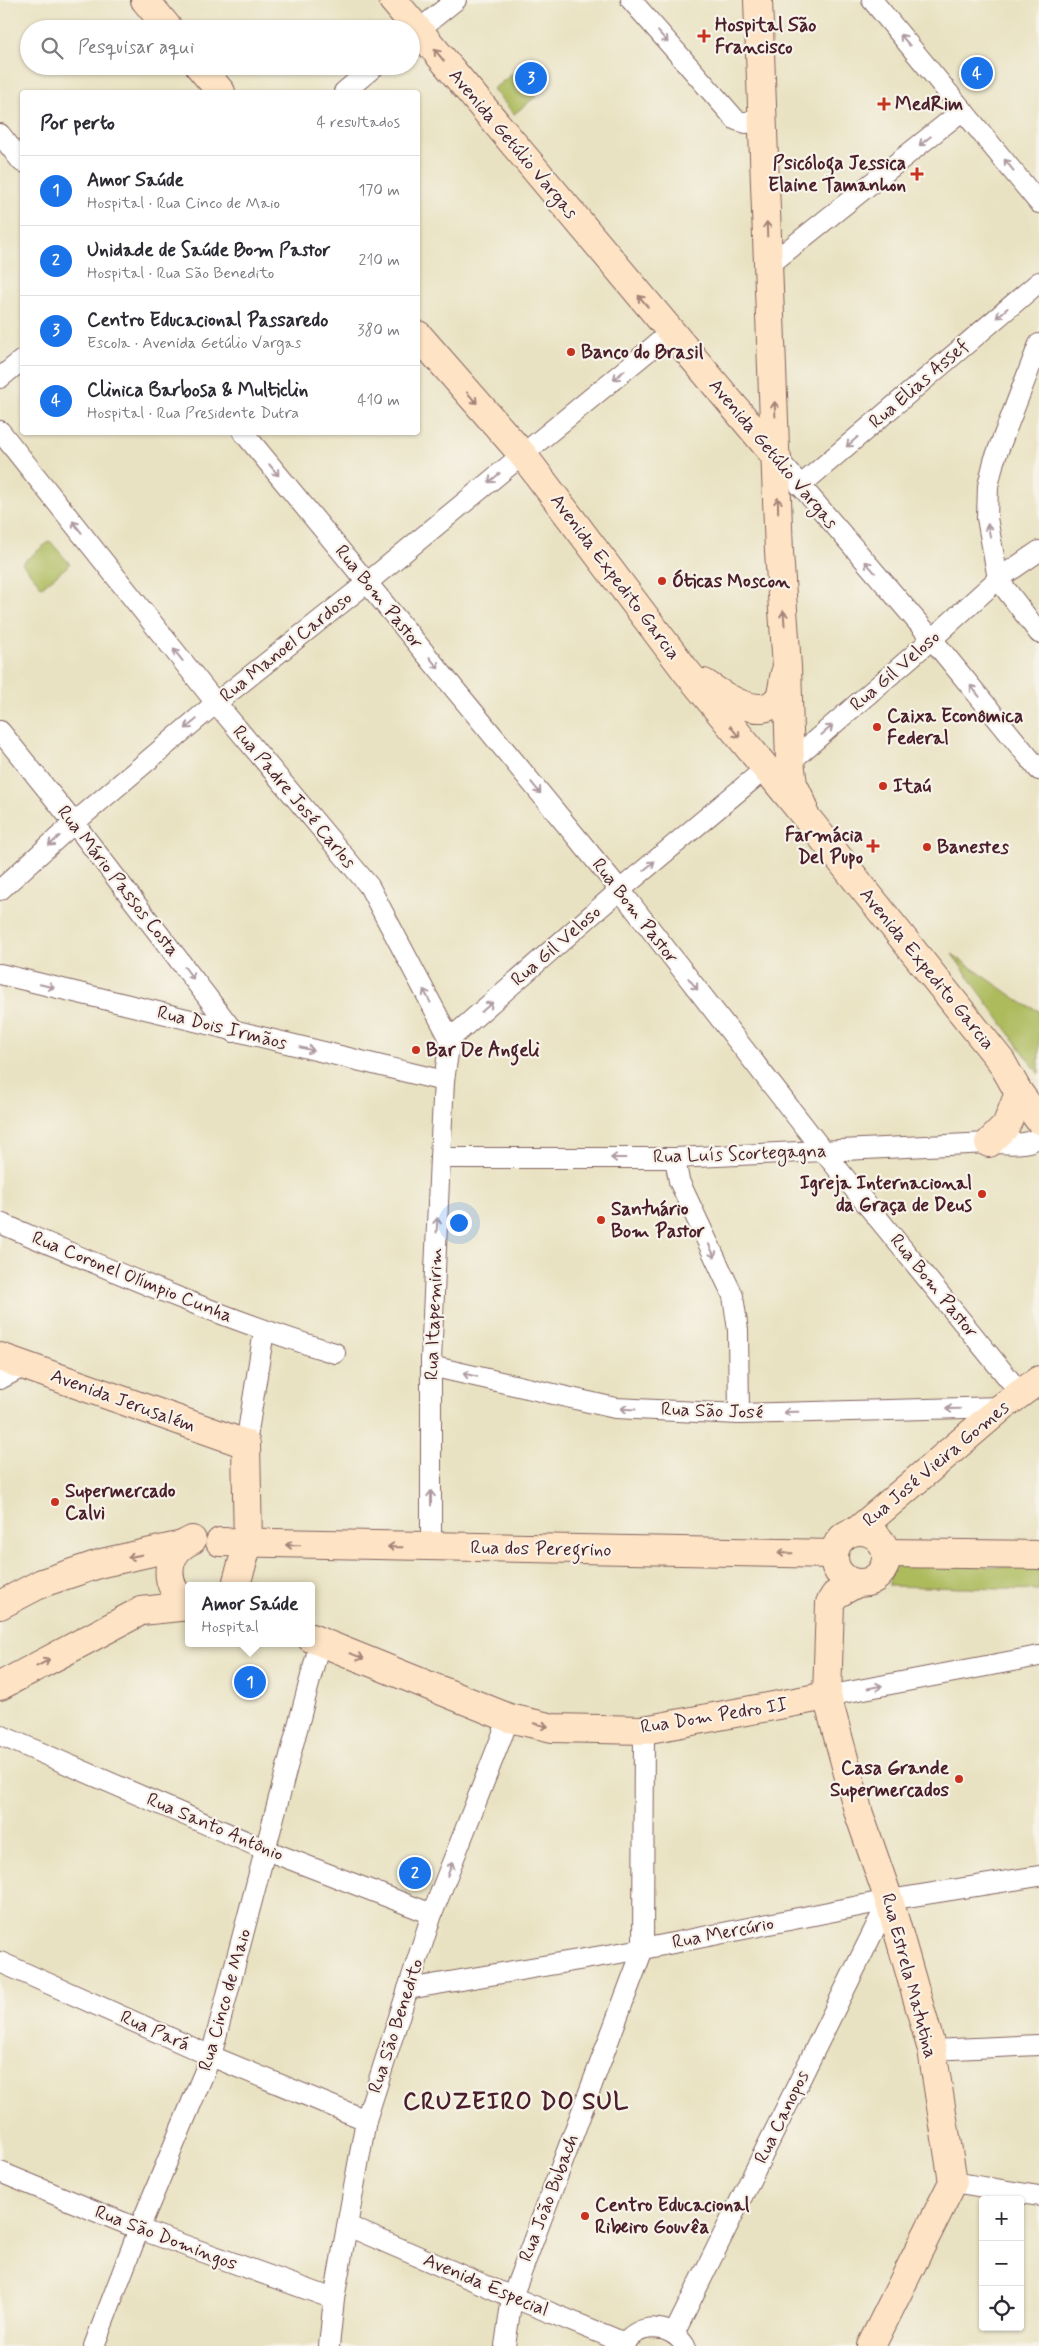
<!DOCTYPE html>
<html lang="pt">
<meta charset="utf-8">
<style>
:root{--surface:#fff;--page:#f2f2f3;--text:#2b2b33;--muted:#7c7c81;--line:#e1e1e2;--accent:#1a73e8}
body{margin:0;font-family:Mynerve,sans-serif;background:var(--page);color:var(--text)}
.controls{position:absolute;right:15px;bottom:15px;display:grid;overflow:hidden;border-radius:5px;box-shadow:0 1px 4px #0004}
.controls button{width:45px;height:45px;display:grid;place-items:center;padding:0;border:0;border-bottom:1px solid var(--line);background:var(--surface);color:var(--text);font:25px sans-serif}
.you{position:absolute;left:458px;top:1222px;width:18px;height:18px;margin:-12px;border:4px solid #fff;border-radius:50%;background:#1a73e8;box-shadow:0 0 0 8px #1a73e833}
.badge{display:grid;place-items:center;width:32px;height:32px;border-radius:50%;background:var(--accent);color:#fff;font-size:16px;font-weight:700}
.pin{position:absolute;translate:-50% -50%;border:2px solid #fff;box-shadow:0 1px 5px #0006}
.popup{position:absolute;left:185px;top:1582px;width:130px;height:65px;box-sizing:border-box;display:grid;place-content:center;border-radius:5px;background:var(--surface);filter:drop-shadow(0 1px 4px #0005);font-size:16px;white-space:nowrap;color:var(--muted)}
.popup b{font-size:19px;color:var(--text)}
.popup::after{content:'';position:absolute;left:50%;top:100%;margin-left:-10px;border:10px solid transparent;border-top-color:var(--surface)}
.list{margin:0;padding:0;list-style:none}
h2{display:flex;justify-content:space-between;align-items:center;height:65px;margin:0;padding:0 20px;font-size:21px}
h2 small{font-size:16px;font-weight:400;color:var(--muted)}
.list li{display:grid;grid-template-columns:32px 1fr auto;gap:15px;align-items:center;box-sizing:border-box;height:70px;padding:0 20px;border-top:1px solid var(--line)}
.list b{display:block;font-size:19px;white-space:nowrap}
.list p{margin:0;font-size:16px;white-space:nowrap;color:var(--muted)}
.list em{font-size:16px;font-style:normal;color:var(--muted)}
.icon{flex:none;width:28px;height:28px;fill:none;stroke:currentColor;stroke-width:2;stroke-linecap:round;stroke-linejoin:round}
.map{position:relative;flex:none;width:1039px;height:2346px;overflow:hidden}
.search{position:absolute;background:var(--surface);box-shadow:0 1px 4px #0004;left:20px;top:20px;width:400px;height:55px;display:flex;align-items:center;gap:12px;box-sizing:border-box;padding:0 18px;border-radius:28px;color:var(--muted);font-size:19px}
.panel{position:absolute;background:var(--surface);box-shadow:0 1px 4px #0004;left:20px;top:90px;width:400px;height:345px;border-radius:5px}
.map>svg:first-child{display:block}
.green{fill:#adbb5d;stroke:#7c6d44}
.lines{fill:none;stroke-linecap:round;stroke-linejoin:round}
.street-casing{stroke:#826360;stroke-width:22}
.secondary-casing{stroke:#826360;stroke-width:30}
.street{stroke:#fff;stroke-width:20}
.secondary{stroke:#fee4c5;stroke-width:28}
.oneway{stroke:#ae9aa0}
.oneway2{stroke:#a48278}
.poi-dot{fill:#c8321e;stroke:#f7f3e8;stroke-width:2}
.labels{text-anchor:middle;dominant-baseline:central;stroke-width:4.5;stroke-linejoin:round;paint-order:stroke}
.poi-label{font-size:19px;font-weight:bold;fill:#4a1f2b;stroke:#f7f3e8;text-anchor:start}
.street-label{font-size:19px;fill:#4a1f2b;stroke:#f7f3e8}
.district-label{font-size:24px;font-weight:bold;letter-spacing:1px;fill:#4a1f2b;stroke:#f7f3e8}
</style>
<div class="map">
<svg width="1039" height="2346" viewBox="0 0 1039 2346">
<rect width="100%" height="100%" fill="#f7f3e8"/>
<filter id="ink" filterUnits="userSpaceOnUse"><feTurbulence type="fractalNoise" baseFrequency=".02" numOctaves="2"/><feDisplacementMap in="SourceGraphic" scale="10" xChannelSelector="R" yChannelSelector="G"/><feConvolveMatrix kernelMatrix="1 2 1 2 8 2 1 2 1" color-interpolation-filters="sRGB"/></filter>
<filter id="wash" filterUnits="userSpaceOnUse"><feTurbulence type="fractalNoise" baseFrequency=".0096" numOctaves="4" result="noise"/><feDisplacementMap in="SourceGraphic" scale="20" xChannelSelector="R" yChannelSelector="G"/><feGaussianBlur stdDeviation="1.12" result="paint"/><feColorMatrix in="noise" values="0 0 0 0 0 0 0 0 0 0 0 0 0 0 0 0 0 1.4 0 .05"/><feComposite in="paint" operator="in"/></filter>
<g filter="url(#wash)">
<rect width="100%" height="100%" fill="#e9e2c2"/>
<g class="green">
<polygon points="517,70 537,96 514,114 493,89"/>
<polygon points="50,541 70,564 42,587 22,563"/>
<polygon points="952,954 1024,1004 1039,1011 1039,1074"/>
<polygon points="890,1565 1039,1567 1039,1590 889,1586"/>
</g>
</g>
<g filter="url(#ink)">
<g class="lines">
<defs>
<g id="street">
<polyline points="631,0 736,120 746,123 756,118 763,106"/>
<polyline points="872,0 1039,203"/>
<polyline points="411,36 456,0"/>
<polyline points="344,92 375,66"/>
<polyline points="0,134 22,162"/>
<polyline points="768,266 963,110"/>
<polyline points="1039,344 994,461 988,486 987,518 998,579 1039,633"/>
<polyline points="0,378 22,360"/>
<polyline points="0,431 216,703 369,886 450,1039"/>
<polyline points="243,432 620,890 824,1152 1021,1394"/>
<polyline points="777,458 932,639 1039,770"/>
<polyline points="800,486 1039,282"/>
<polyline points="0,731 74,823 234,1032"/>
<polyline points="790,762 932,639 998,579 1039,551"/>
<polyline points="0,890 74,823 216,703 368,582 670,333"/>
<polyline points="0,974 444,1081"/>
<path d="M440,1158H675L989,1143C1005,1143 1026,1147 1039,1137"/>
<polyline points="675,1158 679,1181 733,1296 738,1330 739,1414"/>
<path d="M0,1223C111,1270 220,1318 335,1353"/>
<polyline points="431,1361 435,1367 615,1408 739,1414 1002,1407"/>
<polyline points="0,1379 25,1366"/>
<polyline points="246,1444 264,1331"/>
<polyline points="431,1547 431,1361 440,1158 444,1081 450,1039 620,890 765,769"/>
<polyline points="827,1696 1039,1656"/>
<polyline points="0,1735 266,1850 432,1914"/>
<polyline points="0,1962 211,2056 366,2120"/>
<polyline points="408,1989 643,1949 889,1900 1039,1876"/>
<polyline points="932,2050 1039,2045"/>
<polyline points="0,2172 139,2229 334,2299"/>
<polyline points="953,2182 1039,2196"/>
<polyline points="348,2226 512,2297 625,2343"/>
<polyline points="674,2334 889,1900"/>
<polyline points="94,2346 139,2229 211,2056 320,1642"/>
<polyline points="329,2346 334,2299 366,2120 432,1914 509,1718"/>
<polyline points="505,2346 512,2297 643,1949 644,1730"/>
<path d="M623,2346C637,2322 671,2323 685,2346"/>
</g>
<g id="secondary">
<polyline points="145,0 169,29"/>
<polyline points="393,0 777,458"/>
<polyline points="758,0 779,552 787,667 790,762 793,784 803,805"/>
<polyline points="199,66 221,92"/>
<polyline points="418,335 523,455 686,671 810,822 1001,1061 1019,1093 1039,1120"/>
<path d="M704,683C720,694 764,725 780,696C783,690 783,680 785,673"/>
<polyline points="989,1143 1006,1126 1019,1093"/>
<polyline points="0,1357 246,1444 248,1544 237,1581"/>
<polyline points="857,1531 1002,1407 1039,1380"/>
<circle cx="860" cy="1557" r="26"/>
<polyline points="220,1542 834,1554"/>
<polyline points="886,1553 1039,1555"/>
<polyline points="857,1583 835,1595 830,1603 827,1696 859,1814 889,1900 932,2050 953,2182 871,2346"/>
<path d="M189,1604C162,1589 163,1552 192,1540"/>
<polyline points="0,1605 42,1583 102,1563 183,1545"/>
<polyline points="311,1638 509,1718 553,1728 644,1730 827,1696"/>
<polyline points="0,1686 141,1611 189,1606"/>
</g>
</defs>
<use href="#street" class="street-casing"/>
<use href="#secondary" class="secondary-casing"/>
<use href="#street" class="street"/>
<use href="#secondary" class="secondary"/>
</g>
<defs><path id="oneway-shaft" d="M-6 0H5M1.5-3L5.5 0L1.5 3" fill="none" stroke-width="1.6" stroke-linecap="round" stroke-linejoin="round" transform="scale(1.25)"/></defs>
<g class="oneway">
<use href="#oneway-shaft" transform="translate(663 37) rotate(49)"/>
<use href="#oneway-shaft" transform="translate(905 40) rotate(-130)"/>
<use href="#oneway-shaft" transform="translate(925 141) rotate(141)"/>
<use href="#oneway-shaft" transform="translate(1009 165) rotate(-129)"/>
<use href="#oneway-shaft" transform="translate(1002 313) rotate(139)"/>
<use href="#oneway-shaft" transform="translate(619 375) rotate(140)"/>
<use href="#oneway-shaft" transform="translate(852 442) rotate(139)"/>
<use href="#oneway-shaft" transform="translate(274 470) rotate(50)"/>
<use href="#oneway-shaft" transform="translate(494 478) rotate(141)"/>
<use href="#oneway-shaft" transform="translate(77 527) rotate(-128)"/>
<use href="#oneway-shaft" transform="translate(989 531) rotate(-101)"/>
<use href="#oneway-shaft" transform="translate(870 567) rotate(-131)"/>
<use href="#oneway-shaft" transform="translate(178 655) rotate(-128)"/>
<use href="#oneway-shaft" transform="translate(434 663) rotate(51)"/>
<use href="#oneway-shaft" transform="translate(975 691) rotate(-129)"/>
<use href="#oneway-shaft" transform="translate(191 724) rotate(140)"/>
<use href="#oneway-shaft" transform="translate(827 730) rotate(-41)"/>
<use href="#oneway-shaft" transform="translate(536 788) rotate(51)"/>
<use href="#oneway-shaft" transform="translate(54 841) rotate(138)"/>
<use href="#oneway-shaft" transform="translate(649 866) rotate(-40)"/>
<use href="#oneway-shaft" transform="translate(189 973) rotate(53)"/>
<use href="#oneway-shaft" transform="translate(693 984) rotate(52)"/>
<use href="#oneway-shaft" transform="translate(47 986) rotate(14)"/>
<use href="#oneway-shaft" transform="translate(427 996) rotate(-118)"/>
<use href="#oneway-shaft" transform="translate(487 1007) rotate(-41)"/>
<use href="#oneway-shaft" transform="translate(307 1049) rotate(13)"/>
<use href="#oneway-shaft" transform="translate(618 1158) rotate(180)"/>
<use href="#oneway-shaft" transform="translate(437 1225) rotate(-87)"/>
<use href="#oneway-shaft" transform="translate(712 1251) rotate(65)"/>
<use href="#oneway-shaft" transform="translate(470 1375) rotate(-167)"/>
<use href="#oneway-shaft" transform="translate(628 1409) rotate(-177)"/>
<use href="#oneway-shaft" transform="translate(953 1409) rotate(179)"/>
<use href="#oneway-shaft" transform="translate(791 1412) rotate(179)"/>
<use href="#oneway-shaft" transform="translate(431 1498) rotate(-90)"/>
<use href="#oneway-shaft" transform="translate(875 1687) rotate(-11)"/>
<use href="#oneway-shaft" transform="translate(450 1869) rotate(-69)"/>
</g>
<g class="oneway2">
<use href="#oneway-shaft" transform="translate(439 55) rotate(-130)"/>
<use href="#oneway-shaft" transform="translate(767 229) rotate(-92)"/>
<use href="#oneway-shaft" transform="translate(643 301) rotate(-130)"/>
<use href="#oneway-shaft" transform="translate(472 398) rotate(48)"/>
<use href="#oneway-shaft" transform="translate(775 409) rotate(-93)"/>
<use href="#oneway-shaft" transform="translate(778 505) rotate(-91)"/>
<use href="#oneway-shaft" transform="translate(784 618) rotate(-94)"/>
<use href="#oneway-shaft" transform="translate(735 732) rotate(51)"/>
<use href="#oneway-shaft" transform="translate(293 1545) rotate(-179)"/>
<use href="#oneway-shaft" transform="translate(395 1547) rotate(-179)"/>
<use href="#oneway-shaft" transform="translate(785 1553) rotate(-179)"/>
<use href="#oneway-shaft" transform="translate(135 1556) rotate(168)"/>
<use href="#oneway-shaft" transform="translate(357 1656) rotate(22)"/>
<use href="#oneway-shaft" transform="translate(43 1663) rotate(-28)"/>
<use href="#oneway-shaft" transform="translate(541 1725) rotate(13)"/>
</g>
</g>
<g class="poi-dot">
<path d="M701.5 28.5h5v5h5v5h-5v5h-5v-5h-5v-5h5z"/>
<path d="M881.5 96.5h5v5h5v5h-5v5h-5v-5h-5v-5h5z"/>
<path d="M914.5 166.5h5v5h5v5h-5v5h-5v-5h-5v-5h5z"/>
<circle cx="571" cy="352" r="5"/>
<circle cx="662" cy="581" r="5"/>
<circle cx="877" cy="727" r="5"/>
<circle cx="883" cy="786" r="5"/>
<path d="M870.5 838.5h5v5h5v5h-5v5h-5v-5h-5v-5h5z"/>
<circle cx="927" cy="847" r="5"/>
<circle cx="416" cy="1050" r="5"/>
<circle cx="982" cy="1194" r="5"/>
<circle cx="601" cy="1220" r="5"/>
<circle cx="55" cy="1502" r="5"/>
<circle cx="959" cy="1779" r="5"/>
<circle cx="585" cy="2216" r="5"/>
</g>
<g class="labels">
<g class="poi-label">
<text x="715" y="25">Hospital São<tspan x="715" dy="22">Francisco</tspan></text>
<text x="895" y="104">MedRim</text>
<text x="906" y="163" text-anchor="end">Psicóloga Jessica<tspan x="906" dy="22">Elaine Tamanhon</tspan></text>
<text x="581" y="352">Banco do Brasil</text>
<text x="672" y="581">Óticas Moscon</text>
<text x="887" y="716">Caixa Econômica<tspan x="887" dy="22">Federal</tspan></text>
<text x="893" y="786">Itaú</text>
<text x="863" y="835" text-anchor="end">Farmácia<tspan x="863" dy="22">Del Pupo</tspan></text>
<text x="937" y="847">Banestes</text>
<text x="426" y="1050">Bar De Angeli</text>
<text x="972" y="1183" text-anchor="end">Igreja Internacional<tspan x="972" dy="22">da Graça de Deus</tspan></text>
<text x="611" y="1209">Santuário<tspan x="611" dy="22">Bom Pastor</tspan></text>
<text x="65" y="1491">Supermercado<tspan x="65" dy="22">Calvi</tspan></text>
<text x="949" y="1768" text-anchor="end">Casa Grande<tspan x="949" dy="22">Supermercados</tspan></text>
<text x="595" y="2205">Centro Educacional<tspan x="595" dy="22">Ribeiro Gouvêa</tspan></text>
</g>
<g class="street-label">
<text transform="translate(513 144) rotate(50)">Avenida Getúlio Vargas</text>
<text transform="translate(919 384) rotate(-41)">Rua Elias Assef</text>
<text transform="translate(773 454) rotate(50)">Avenida Getúlio Vargas</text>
<text transform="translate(615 577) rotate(53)">Avenida Expedito Garcia</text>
<text transform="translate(379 597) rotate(51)">Rua Bom Pastor</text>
<text transform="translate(286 647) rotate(-39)">Rua Manoel Cardoso</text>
<text transform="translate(895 671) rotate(-41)">Rua Gil Veloso</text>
<text transform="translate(294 797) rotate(50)">Rua Padre José Carlos</text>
<text transform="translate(118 881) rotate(52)">Rua Mário Passos Costa</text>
<text transform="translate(635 911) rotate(52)">Rua Bom Pastor</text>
<text transform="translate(556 946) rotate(-41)">Rua Gil Veloso</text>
<text transform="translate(927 969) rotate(51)">Avenida Expedito Garcia</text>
<text transform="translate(222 1028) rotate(14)">Rua Dois Irmãos</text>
<text transform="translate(740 1154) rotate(-2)">Rua Luís Scortegagna</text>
<text transform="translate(132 1277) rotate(22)">Rua Coronel Olímpio Cunha</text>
<text transform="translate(934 1286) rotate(51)">Rua Bom Pastor</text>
<text transform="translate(434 1314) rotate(-88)">Rua Itapemirim</text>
<text transform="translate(123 1401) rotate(20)">Avenida Jerusalém</text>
<text transform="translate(712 1411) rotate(2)">Rua São José</text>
<text transform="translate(936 1464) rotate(-40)">Rua José Vieira Gomes</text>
<text transform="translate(541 1549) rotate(1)">Rua dos Peregrino</text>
<text transform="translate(714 1716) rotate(-9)">Rua Dom Pedro II</text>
<text transform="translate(215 1827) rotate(23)">Rua Santo Antônio</text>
<text transform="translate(723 1933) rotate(-11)">Rua Mercúrio</text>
<text transform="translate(909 1976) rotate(75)">Rua Estrela Matutina</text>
<text transform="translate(225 2000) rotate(-74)">Rua Cinco de Maio</text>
<text transform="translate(396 2026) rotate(-72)">Rua São Benedito</text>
<text transform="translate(155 2031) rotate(24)">Rua Pará</text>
<text transform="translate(782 2117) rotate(-64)">Rua Canopos</text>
<text transform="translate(549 2198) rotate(-69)">Rua João Bubach</text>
<text transform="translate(166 2238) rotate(21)">Rua São Domingos</text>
<text transform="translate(486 2285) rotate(23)">Avenida Especial</text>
</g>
<g class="district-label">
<text x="516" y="2102">CRUZEIRO DO SUL</text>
</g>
</g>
</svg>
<div class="controls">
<button>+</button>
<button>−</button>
<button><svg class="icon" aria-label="locate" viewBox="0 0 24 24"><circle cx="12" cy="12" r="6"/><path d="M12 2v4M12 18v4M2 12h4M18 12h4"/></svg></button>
</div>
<div class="you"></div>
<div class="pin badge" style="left:250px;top:1682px">1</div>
<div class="popup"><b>Amor Saúde</b>Hospital</div>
<div class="pin badge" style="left:415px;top:1873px">2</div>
<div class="pin badge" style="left:531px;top:78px">3</div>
<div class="pin badge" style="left:977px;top:73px">4</div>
<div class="search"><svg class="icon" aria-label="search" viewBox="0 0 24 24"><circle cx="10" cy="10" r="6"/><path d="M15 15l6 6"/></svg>Pesquisar aqui</div>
<section class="panel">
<h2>Por perto<small>4 resultados</small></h2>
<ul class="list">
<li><span class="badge">1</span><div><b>Amor Saúde</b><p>Hospital · Rua Cinco de Maio</p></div><em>170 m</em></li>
<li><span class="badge">2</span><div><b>Unidade de Saúde Bom Pastor</b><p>Hospital · Rua São Benedito</p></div><em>210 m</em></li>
<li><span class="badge">3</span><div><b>Centro Educacional Passaredo</b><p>Escola · Avenida Getúlio Vargas</p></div><em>380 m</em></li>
<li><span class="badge">4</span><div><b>Clinica Barbosa &amp; Multiclin</b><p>Hospital · Rua Presidente Dutra</p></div><em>410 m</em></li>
</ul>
</section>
</div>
